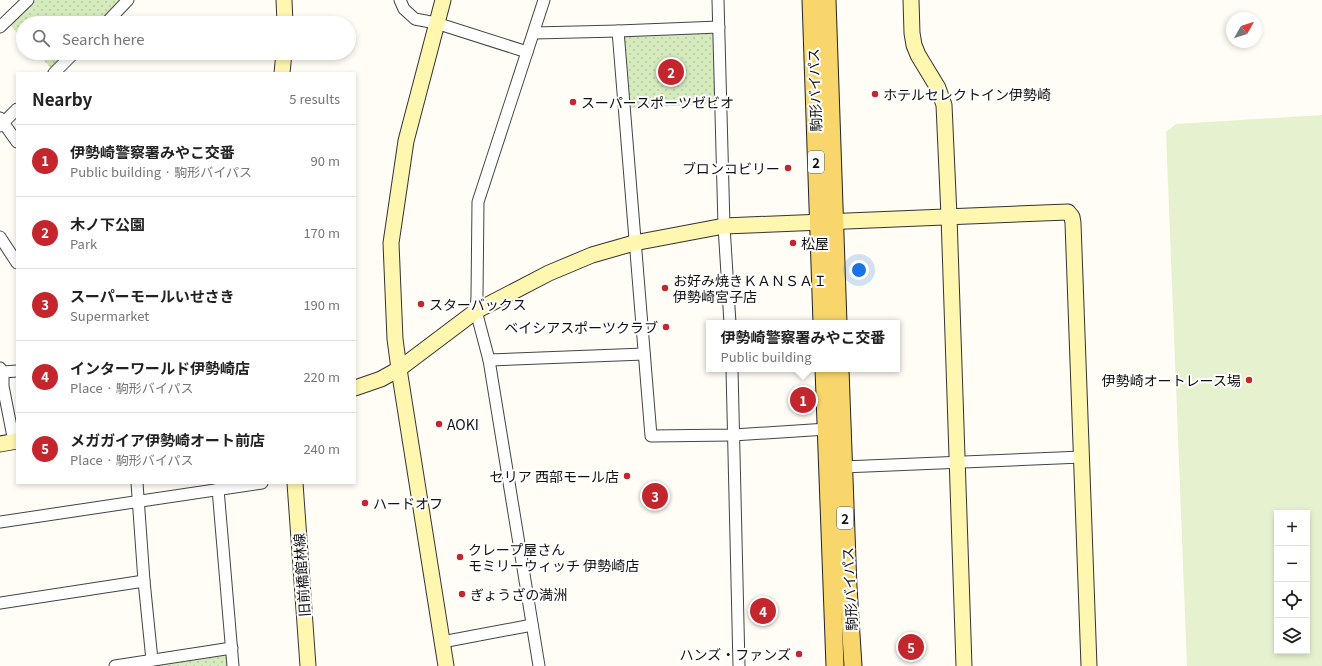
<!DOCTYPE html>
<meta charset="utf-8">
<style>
:root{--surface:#fff;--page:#f6f6f6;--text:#222;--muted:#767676;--line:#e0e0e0;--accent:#c4262e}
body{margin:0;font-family:Georgia,"Noto Sans JP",serif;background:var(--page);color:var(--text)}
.controls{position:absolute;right:12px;bottom:12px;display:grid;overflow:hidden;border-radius:0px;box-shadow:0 2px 6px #0003}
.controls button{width:36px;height:36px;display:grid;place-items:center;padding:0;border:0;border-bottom:1px solid var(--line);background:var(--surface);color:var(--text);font:20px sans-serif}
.compass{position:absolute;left:1226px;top:12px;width:36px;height:36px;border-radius:50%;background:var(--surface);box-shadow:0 2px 6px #0003;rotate:51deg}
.you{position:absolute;left:859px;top:270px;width:14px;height:14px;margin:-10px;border:3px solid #fff;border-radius:50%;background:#1a73e8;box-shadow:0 0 0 6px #1a73e833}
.badge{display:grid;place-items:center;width:26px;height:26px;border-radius:50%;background:var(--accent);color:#fff;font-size:13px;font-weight:700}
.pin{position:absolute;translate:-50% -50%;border:2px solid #fff;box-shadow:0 1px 4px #0006}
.popup{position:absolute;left:706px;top:320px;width:194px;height:52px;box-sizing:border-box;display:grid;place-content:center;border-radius:0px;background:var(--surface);filter:drop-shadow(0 1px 3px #0005);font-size:13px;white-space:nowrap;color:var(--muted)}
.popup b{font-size:15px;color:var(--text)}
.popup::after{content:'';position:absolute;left:50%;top:100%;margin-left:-8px;border:8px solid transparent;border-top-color:var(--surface)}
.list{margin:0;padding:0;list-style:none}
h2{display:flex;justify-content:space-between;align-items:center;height:52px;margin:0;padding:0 16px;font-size:17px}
h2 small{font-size:13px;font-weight:400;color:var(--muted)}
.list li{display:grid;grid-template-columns:26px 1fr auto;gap:12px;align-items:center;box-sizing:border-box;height:72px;padding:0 16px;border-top:1px solid var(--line)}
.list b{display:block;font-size:15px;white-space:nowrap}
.list p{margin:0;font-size:13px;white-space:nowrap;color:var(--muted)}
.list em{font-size:13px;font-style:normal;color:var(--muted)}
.icon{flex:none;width:22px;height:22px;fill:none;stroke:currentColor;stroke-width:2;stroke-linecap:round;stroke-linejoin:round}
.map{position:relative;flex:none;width:1322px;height:666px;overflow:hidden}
.search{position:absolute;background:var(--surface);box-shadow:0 2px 6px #0003;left:16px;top:16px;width:340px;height:44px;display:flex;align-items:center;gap:10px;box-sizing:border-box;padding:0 14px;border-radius:22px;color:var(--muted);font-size:15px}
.panel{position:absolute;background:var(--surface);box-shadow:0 2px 6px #0003;left:16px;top:72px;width:340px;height:412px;border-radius:0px}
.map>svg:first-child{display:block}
.park{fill:url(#park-dots)}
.pitch{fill:#e6f2cf;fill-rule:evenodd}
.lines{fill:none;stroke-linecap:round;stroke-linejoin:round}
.street-casing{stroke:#444;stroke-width:13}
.secondary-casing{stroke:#333;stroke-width:17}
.primary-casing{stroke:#222;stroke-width:19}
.street{stroke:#fff;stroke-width:11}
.secondary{stroke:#fff6b0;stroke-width:15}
.primary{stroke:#f9d66b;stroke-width:17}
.poi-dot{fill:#c4262e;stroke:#fff;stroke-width:1.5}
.labels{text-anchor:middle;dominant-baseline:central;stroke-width:4;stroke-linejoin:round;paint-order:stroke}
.shield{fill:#fff;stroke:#585858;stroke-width:1}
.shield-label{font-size:13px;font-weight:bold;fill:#111}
.street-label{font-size:14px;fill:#111;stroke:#fff}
.poi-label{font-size:14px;fill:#111;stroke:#fff;text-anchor:start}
</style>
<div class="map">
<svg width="1322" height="666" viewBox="0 0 1322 666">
<defs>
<pattern id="park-dots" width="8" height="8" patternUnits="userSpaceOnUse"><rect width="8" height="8" fill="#d5ebbd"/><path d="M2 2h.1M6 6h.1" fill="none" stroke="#b6c8a1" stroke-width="1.8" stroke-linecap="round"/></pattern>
</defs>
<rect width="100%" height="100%" fill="#fffdf5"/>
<g class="park">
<polygon points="36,0 120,0 120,2 99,23 23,23 23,39 10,25"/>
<polygon points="713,33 715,35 716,104 629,108 624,39 626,36"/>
<polygon points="37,53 68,53 52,69"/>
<polygon points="224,655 228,658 229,666 153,666"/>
</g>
<path class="pitch" d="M1322,115V666H1187L1166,132L1176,124ZM1277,513H1307V651H1277Z"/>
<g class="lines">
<defs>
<g id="street">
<polyline points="400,0 404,9 415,19 436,23 527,52"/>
<polyline points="718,0 724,226 730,323"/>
<polyline points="106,23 128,0"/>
<polyline points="0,27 28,0"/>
<polyline points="618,31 651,436 733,435 827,429"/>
<polyline points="534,33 618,31 719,27"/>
<polyline points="54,73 74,53"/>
<polyline points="0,118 17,142"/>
<polyline points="0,126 17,109"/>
<polyline points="0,237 17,263"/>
<polyline points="489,360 644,354"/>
<polyline points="0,368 3,372 3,386 14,442"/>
<polyline points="732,369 739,666"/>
<polyline points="3,372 17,371"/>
<polyline points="843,467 1082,457"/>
<polyline points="137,483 144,581 152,660"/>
<polyline points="218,489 233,666"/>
<polyline points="0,522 262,483"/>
<polyline points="0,603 144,581"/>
<polyline points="442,642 532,625"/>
<polyline points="115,666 232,648"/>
<polyline points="539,666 489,360 476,311 477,296 478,202 544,0"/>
</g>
<g id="secondary">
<polyline points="284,0 285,23"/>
<polyline points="443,0 406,141 391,243 395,339 399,369 446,666"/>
<polyline points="911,0 912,33 914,45 918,55 938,88 944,105 949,216 964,666"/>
<polyline points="282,73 284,53"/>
<polyline points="355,388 381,379 399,369 476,311 549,273 592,255 634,243 724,226 1068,212 1072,217 1073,223 1089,666"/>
<polyline points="0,444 17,441"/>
<polyline points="295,483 308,666"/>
</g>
<g id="primary">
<polyline points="811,0 822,323"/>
<polyline points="827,0 838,323"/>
<polyline points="824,369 835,666"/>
<polyline points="840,369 848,587 853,666"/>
</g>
</defs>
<use href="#street" class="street-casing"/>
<use href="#secondary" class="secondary-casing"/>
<use href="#primary" class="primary-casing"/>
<use href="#street" class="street"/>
<use href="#secondary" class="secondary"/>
<use href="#primary" class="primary"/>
</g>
<g class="poi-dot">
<circle cx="875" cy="94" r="4"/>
<circle cx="573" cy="102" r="4"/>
<circle cx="788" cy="168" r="4"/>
<circle cx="793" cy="243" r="4"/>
<circle cx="665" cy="288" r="4"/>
<circle cx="421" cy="304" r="4"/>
<circle cx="666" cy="327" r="4"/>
<circle cx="1249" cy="380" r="4"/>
<circle cx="439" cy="424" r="4"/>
<circle cx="627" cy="476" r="4"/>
<circle cx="365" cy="503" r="4"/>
<circle cx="460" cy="557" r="4"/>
<circle cx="462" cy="594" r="4"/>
<circle cx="799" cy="654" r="4"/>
</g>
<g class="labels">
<g class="shield">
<rect x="808" y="151" width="16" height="22" rx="3"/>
<rect x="837" y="507" width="16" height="22" rx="3"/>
</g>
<g class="shield-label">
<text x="816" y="162">2</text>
<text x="845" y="518">2</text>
</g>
<g class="street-label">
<text transform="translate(814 90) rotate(-92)">駒形バイパス</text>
<text transform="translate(301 575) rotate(-94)">旧前橋館林線</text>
<text transform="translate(849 589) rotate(-93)">駒形バイパス</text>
</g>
<g class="poi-label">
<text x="883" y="94">ホテルセレクトイン伊勢崎</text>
<text x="581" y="102">スーパースポーツゼビオ</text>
<text x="780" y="168" text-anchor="end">ブロンコビリー</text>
<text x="801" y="243">松屋</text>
<text x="673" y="280">お好み焼きＫＡＮＳＡＩ<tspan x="673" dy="16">伊勢崎宮子店</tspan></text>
<text x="429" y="304">スターバックス</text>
<text x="658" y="327" text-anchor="end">ベイシアスポーツクラブ</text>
<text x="1241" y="380" text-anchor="end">伊勢崎オートレース場</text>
<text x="447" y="424">AOKI</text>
<text x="619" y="476" text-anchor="end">セリア 西部モール店</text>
<text x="373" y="503">ハードオフ</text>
<text x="468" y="549">クレープ屋さん<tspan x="468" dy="16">モミリーウィッチ 伊勢崎店</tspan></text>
<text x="470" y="594">ぎょうざの満洲</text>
<text x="791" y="654" text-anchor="end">ハンズ・ファンズ</text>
</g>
</g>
</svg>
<div class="controls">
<button>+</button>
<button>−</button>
<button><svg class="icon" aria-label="locate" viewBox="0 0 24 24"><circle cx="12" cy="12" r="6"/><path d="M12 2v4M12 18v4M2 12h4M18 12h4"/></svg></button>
<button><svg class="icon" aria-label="layers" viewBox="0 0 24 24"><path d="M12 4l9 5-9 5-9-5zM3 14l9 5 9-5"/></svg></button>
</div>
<svg class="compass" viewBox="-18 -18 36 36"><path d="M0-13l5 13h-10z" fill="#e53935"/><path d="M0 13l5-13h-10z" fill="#767676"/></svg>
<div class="you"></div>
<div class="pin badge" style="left:803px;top:400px">1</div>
<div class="popup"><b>伊勢崎警察署みやこ交番</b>Public building</div>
<div class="pin badge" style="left:671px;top:72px">2</div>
<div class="pin badge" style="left:655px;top:496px">3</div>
<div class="pin badge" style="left:763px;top:611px">4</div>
<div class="pin badge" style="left:911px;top:647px">5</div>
<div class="search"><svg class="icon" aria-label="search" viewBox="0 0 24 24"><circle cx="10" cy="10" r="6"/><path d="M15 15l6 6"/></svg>Search here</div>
<section class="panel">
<h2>Nearby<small>5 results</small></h2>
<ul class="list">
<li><span class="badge">1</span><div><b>伊勢崎警察署みやこ交番</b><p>Public building · 駒形バイパス</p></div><em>90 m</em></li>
<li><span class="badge">2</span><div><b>木ノ下公園</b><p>Park</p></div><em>170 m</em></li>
<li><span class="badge">3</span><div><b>スーパーモールいせさき</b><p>Supermarket</p></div><em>190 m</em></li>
<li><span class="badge">4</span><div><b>インターワールド伊勢崎店</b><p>Place · 駒形バイパス</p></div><em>220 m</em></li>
<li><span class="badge">5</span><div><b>メガガイア伊勢崎オート前店</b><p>Place · 駒形バイパス</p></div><em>240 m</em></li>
</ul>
</section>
</div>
